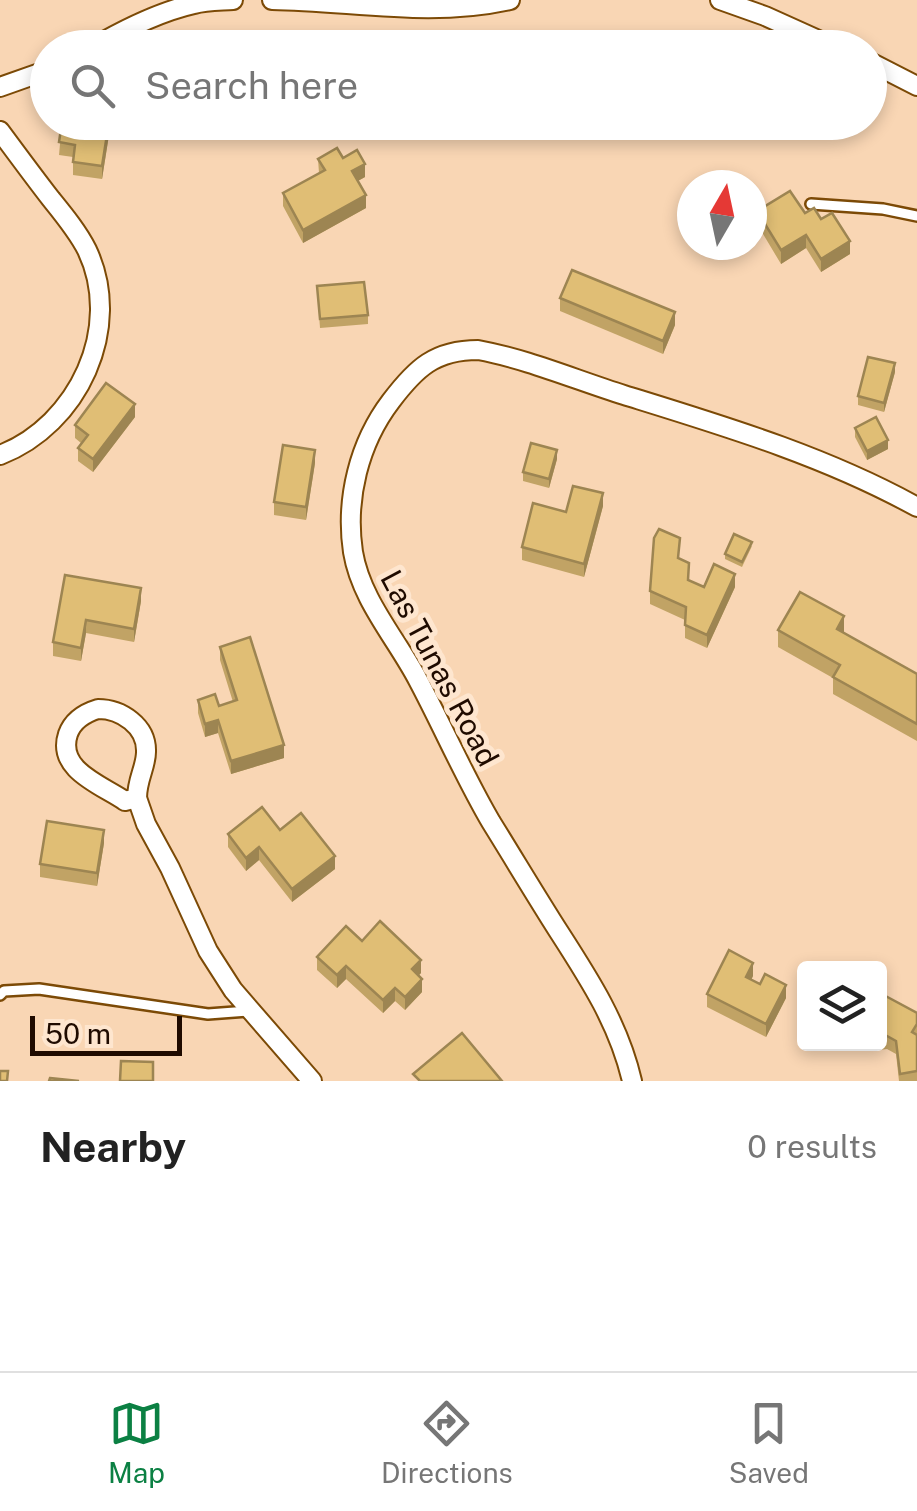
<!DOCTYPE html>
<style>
:root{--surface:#fff;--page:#f6f6f6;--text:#222;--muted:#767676;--line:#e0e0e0;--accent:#0b8043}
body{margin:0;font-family:"Public Sans",sans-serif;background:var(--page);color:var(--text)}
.controls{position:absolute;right:30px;bottom:30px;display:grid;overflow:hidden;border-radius:10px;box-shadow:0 5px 15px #0003}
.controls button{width:90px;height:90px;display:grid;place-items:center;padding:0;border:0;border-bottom:2px solid var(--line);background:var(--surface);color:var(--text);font:50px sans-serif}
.compass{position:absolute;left:677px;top:170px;width:90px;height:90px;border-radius:50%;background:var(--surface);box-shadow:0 5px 15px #0003;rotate:9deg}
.scale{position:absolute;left:30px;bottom:25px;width:152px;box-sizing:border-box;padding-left:10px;border:5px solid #1f0b00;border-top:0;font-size:28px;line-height:35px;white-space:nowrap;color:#1f0b00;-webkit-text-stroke:8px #fee6cf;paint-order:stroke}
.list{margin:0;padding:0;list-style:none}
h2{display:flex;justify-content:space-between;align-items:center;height:130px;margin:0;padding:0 40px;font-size:42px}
h2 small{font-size:32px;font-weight:400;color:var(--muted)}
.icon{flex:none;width:55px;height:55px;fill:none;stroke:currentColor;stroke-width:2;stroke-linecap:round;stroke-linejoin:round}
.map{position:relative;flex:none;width:917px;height:1081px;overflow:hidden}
.search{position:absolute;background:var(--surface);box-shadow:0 5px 15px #0003;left:30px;right:30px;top:30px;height:110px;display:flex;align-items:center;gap:25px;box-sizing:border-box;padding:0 35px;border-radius:55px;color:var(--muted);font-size:38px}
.sheet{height:290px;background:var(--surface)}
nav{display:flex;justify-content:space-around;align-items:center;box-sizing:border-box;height:140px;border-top:2px solid var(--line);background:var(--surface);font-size:28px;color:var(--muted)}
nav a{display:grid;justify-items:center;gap:5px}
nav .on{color:var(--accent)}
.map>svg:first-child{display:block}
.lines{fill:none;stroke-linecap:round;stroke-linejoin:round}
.lane-casing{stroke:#7c4a06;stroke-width:14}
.street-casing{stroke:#7c4a06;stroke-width:22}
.lane{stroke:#fff;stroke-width:9}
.street{stroke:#fff;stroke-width:18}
.wall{fill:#c1a365}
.shaded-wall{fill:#9d8552}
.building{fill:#e0be75;stroke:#9d8552;stroke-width:2.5}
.labels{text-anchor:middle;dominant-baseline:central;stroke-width:10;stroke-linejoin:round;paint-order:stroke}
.street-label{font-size:30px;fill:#1f0b00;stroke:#fee6cf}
</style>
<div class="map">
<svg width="917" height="1081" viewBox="0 0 917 1081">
<rect width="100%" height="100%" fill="#f9d6b4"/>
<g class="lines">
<defs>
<g id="lane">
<polyline points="811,204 883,209 917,216"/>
<polyline points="0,995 4,991 39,989 208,1014 248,1011"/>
</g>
<g id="street">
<path d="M272,0C352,1 430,18 510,0"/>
<polyline points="720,0 765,16 836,48"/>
<path d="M92,48C123,30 158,12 194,4C206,1 220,1 233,0"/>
<polyline points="870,62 917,86"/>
<polyline points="0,87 48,70"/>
<path d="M0,131C17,154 34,177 51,199C64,215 78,232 87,250C124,328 78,425 0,455"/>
<path d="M98,709C121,709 147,726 146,752C146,767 137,779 137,798L125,801C102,785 56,770 68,734C73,720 85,713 98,709Z"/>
<polyline points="137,798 146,824 170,868 208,951 233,990 312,1081"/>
<path d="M632,1081C619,1025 590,980 559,932C536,896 514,859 491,822C464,776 443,727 418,680C396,638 361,600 353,552C345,499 359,443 391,401C416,368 435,350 478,350C527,359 576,380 624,395C724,426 825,456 917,507"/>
</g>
</defs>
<use href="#lane" class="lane-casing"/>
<use href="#street" class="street-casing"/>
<use href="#lane" class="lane"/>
<use href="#street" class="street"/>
</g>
<g class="wall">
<polygon points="62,122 111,122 102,179 73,175 73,157 59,155"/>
<polygon points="614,122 636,122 633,139 614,136"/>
<polygon points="343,158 365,177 358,181 366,208 303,243 283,206 283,193 319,173 318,159"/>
<polygon points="757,211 805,213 821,219 850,254 821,272 806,248 781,264 757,224"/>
<polygon points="317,286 368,315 368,324 320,328"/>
<polygon points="560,298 675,325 663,354 560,311"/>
<polygon points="895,372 884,412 858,405 858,396"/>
<polygon points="135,417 93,472 78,461 78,448 81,443 75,438 75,425"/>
<polygon points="855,428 888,449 867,460 855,437"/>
<polygon points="557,459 549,488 523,481 523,472"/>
<polygon points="315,463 306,520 274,515 274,502"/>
<polygon points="603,506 584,577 522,560 522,547 566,512"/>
<polygon points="752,546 742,567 725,559 725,554"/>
<polygon points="679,558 689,580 704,587 735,587 707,648 685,638 685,620 650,604 650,591"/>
<polygon points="65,575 141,601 134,642 86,633 81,661 53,656 53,642"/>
<polygon points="778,630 844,633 917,674 917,741 833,694 833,678 778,647"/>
<polygon points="220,647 284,758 231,774 218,733 205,737 198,713 198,700 219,706 233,702 220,660"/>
<polygon points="280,830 335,869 292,902 259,860 246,871 228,847 228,834"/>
<polygon points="104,843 97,886 40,877 40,864"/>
<polygon points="362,941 421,973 418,976 422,992 405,1010 395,1001 383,1013 346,979 337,988 317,970 317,957"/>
<polygon points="753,976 751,980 786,998 766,1037 707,1007 707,994"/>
<polygon points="880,993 917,1013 917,1081 899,1081 896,1054 887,1049 871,1051 856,1044 880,1044"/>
</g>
<g class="shaded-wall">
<polygon points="109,122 111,122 102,179 102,166"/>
<polygon points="365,164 365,177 352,184 352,171"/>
<polygon points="366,195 366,208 303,243 303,230"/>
<polygon points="806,235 806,248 781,264 781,250"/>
<polygon points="850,241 850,254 821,272 821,259"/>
<polygon points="675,312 675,325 663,354 663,341"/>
<polygon points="895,363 895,372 884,412 884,403"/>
<polygon points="135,404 135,417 93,472 93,459"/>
<polygon points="888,440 888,449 867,460 867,451"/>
<polygon points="315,450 315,463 306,520 306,507"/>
<polygon points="557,450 557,459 549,488 549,479"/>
<polygon points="603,493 603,506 584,577 584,564"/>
<polygon points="735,574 735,587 707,648 707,635"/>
<polygon points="141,588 141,601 134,642 134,629"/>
<polygon points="844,616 844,633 837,629"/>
<polygon points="86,620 86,633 81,661 81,648"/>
<polygon points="218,720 218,733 205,737 205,724"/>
<polygon points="284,745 284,758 231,774 231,761"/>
<polygon points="104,830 104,843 97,886 97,873"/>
<polygon points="259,847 259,860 246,871 246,858"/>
<polygon points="335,856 335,869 292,902 292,889"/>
<polygon points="421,960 421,973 412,982 412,969"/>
<polygon points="753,963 753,976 746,990 746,977"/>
<polygon points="346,966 346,979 337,988 337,975"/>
<polygon points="422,979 422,992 405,1010 405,997"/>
<polygon points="786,985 786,998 766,1037 766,1024"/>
<polygon points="395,988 395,1001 383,1013 383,1000"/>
</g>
<g class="building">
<polygon points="62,122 109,122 102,166 73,162 75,145 59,142"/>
<polygon points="614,122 635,122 633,130 614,127"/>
<polygon points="337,148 343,158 357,150 365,164 352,171 366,195 303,230 283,193 325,170 318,159"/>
<polygon points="790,191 805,213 814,208 821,219 832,213 850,241 821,259 806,235 781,250 757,211"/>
<polygon points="572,270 675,312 663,341 560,298"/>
<polygon points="364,282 368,315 320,319 317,286"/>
<polygon points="868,357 895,363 884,403 858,396"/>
<polygon points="106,383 135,404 93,459 78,448 88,435 75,425"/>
<polygon points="876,417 888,440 867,451 855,428"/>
<polygon points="531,443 557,450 549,479 523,472"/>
<polygon points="283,445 315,450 306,507 274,502"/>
<polygon points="573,486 603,493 584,564 522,547 533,503 566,512"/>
<polygon points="659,529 680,538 678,558 689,563 688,580 704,587 714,564 735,574 707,635 685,625 686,607 650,591 654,538"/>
<polygon points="734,534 752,542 742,562 725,554"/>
<polygon points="65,575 141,588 134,629 86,620 81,648 53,642"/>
<polygon points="800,592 844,616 837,629 917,674 917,724 833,677 840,665 778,630"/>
<polygon points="250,637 284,745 231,761 218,720 205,724 198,700 215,694 219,706 237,700 220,647"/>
<polygon points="262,807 280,830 301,813 335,856 292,889 259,847 246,858 228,834"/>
<polygon points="47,821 104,830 97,873 40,864"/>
<polygon points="380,921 421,960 412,969 422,979 405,997 395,988 383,1000 346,966 337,975 317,957 346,926 362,941"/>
<polygon points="729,950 753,963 746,977 760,984 765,974 786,985 766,1024 707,994"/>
<polygon points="880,993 917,1013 917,1024 912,1032 917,1035 917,1071 900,1074 896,1041 887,1036 880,1037"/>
<polygon points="462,1033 502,1081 420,1081 413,1074"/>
<polygon points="121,1061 153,1062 153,1081 120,1081"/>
<polygon points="0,1071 8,1071 7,1081 0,1081"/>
<polygon points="50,1078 79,1081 49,1081"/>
</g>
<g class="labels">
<g class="street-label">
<text transform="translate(440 668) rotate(62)">Las Tunas Road</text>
</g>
</g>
</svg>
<div class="controls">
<button><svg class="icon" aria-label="layers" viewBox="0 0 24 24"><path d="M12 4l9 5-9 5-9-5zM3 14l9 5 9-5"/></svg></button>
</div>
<svg class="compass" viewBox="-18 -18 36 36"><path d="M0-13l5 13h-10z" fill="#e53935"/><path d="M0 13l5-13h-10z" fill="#767676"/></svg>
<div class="scale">50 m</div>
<div class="search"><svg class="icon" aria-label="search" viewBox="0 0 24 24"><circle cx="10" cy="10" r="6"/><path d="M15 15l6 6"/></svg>Search here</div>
</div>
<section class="sheet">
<h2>Nearby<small>0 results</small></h2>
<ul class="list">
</ul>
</section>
<nav>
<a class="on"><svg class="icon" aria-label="map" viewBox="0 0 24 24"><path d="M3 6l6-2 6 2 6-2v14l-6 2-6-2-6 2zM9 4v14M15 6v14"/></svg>Map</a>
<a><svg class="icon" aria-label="directions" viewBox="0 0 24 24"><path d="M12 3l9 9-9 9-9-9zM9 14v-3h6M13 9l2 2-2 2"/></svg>Directions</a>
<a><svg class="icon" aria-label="saved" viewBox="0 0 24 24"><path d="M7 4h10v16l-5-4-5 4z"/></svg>Saved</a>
</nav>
